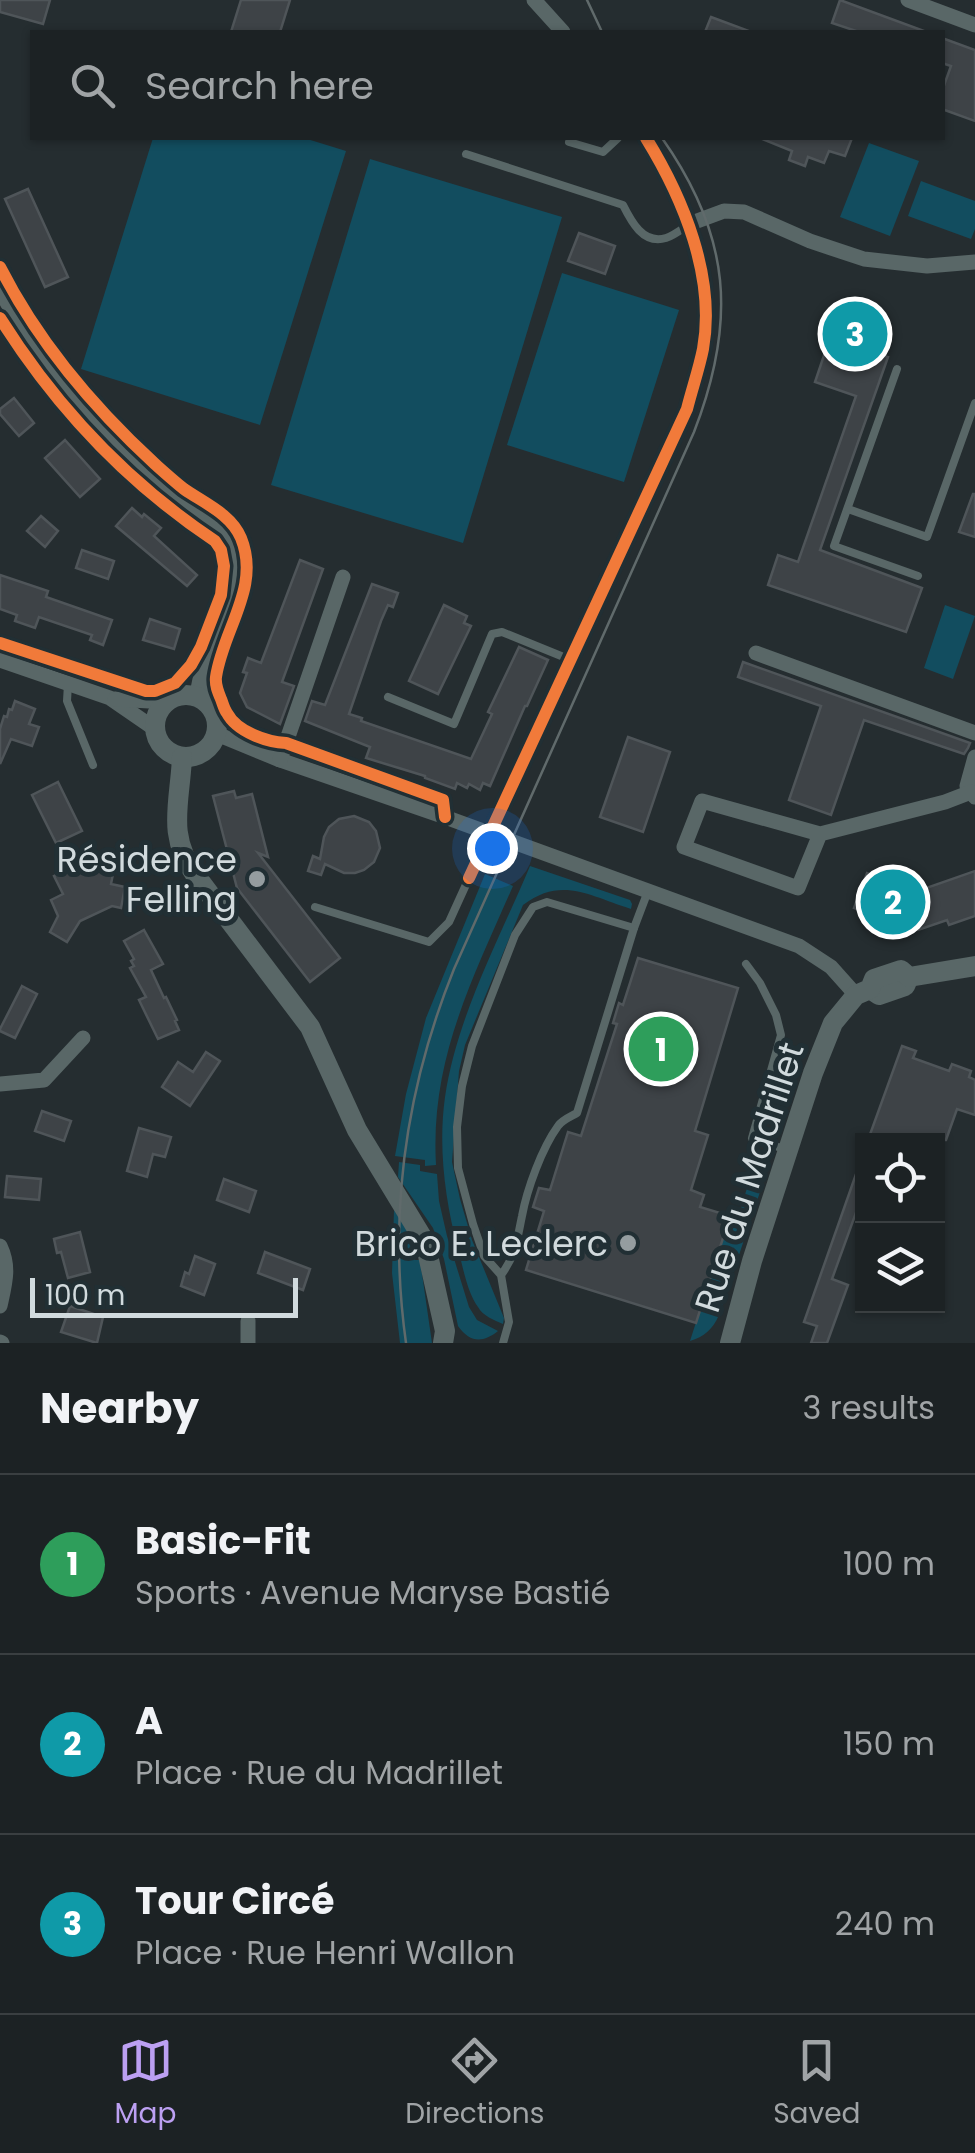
<!DOCTYPE html>
<meta charset="utf-8">
<style>
:root{--surface:#1c2224;--page:#252a2c;--text:#f1f3f6;--muted:#a0a4a6;--line:#3a3f41;--accent:#bca0f2}
body{margin:0;font-family:Poppins,sans-serif;background:var(--page);color:var(--text)}
.controls{position:absolute;right:30px;bottom:30px;display:grid;overflow:hidden;border-radius:0px;box-shadow:0 2px 8px #0004}
.controls button{width:90px;height:90px;display:grid;place-items:center;padding:0;border:0;border-bottom:2px solid var(--line);background:var(--surface);color:var(--text);font:50px sans-serif}
.scale{position:absolute;left:30px;bottom:25px;width:268px;box-sizing:border-box;padding-left:10px;border:5px solid #d1dadd;border-top:0;font-size:28px;line-height:35px;white-space:nowrap;color:#d1dadd;-webkit-text-stroke:8px #212f34;paint-order:stroke}
.you{position:absolute;left:492px;top:848px;width:35px;height:35px;margin:-25px;border:8px solid #fff;border-radius:50%;background:#1a73e8;box-shadow:0 0 0 15px #1a73e833}
.badge{display:grid;place-items:center;width:65px;height:65px;border-radius:50%;background:var(--accent);color:#fff;font-size:32px;font-weight:700}
.pin{position:absolute;translate:-50% -50%;border:5px solid #fff;box-shadow:0 2px 10px #0006}
.list{margin:0;padding:0;list-style:none}
h2{display:flex;justify-content:space-between;align-items:center;height:130px;margin:0;padding:0 40px;font-size:42px}
h2 small{font-size:32px;font-weight:400;color:var(--muted)}
.list li{display:grid;grid-template-columns:65px 1fr auto;gap:30px;align-items:center;box-sizing:border-box;height:180px;padding:0 40px;border-top:2px solid var(--line)}
.list b{display:block;font-size:38px;white-space:nowrap}
.list p{margin:0;font-size:32px;white-space:nowrap;color:var(--muted)}
.list em{font-size:32px;font-style:normal;color:var(--muted)}
.icon{flex:none;width:55px;height:55px;fill:none;stroke:currentColor;stroke-width:2;stroke-linecap:round;stroke-linejoin:round}
.map{position:relative;flex:none;width:975px;height:1343px;overflow:hidden}
.search{position:absolute;background:var(--surface);box-shadow:0 2px 8px #0004;left:30px;right:30px;top:30px;height:110px;display:flex;align-items:center;gap:25px;box-sizing:border-box;padding:0 35px;border-radius:0px;color:var(--muted);font-size:38px}
.sheet{height:670px;background:var(--surface)}
nav{display:flex;justify-content:space-around;align-items:center;box-sizing:border-box;height:140px;border-top:2px solid var(--line);background:var(--surface);font-size:28px;color:var(--muted)}
nav a{display:grid;justify-items:center;gap:5px}
nav .on{color:var(--accent)}
.map>svg:first-child{display:block}
.green{fill:#124d5f}
.building{fill:#3e4347;stroke:#4f5559;stroke-width:2.5}
.lines{fill:none;stroke-linecap:round;stroke-linejoin:round}
.service{stroke:#596767;stroke-width:8}
.minor{stroke:#596767;stroke-width:15}
.tertiary{stroke:#596767;stroke-width:20}
.tram{stroke:#606a6b;stroke-width:2.5}
.cycleway-casing{stroke:#212f34;stroke-width:19}
.cycleway{stroke:#f17a3a;stroke-width:12}
.poi-dot{fill:#959da0;stroke:#212f34;stroke-width:4}
.labels{text-anchor:middle;dominant-baseline:central;stroke-width:10;stroke-linejoin:round;paint-order:stroke}
.poi-label{font-size:35px;fill:#d1dadd;stroke:#212f34;text-anchor:end}
.street-label{font-size:35px;fill:#d1dadd;stroke:#212f34}
</style>
<div class="map">
<svg width="975" height="1343" viewBox="0 0 975 1343">
<rect width="100%" height="100%" fill="#252d30"/>
<g class="green">
<polygon points="153,138 304,138 346,151 260,425 81,369"/>
<polygon points="869,143 919,161 890,236 840,217"/>
<polygon points="370,159 562,217 463,543 271,485"/>
<polygon points="921,181 975,201 975,229 971,239 908,216"/>
<polygon points="562,273 679,310 624,482 507,445"/>
<polygon points="945,605 975,616 953,679 924,668"/>
<path d="M530,866L630,900L632,904L631,909C589,896 562,876 523,905L465,1045L459,1071L452,1162L460,1199L472,1240L504,1318L503,1324C494,1320 483,1316 478,1307C467,1292 463,1267 458,1249C445,1200 438,1147 445,1097C457,1016 499,940 530,866Z"/>
<path d="M485,874L513,886C472,980 430,1060 436,1165L425,1166V1160L395,1156L406,1094L426,1018Z"/>
<path d="M399,1162L420,1165V1171L437,1174L439,1201L447,1236L469,1307L477,1320L498,1331C483,1343 470,1343 458,1326L444,1259L433,1228L398,1177Z"/>
<path d="M750,1178L763,1183L719,1315C713,1329 704,1337 690,1341L730,1216L738,1218Z"/>
<polygon points="394,1210 410,1235 415,1260 420,1260 432,1343 400,1343 392,1273"/>
</g>
<g class="building">
<polygon points="0,0 50,0 43,24 0,12"/>
<polygon points="241,0 290,0 280,32 231,32"/>
<polygon points="840,0 924,31 923,32 859,32 832,23"/>
<polygon points="711,17 749,31 749,32 705,32"/>
<polygon points="942,38 975,50 975,121 942,109 942,91 951,66 942,63"/>
<polygon points="760,138 852,138 845,156 829,151 824,163 808,157 805,166 789,160 792,151"/>
<polygon points="28,189 68,277 45,287 5,199"/>
<polygon points="579,233 615,246 605,274 568,261"/>
<polygon points="842,302 884,317 872,352 888,357 820,550 922,588 906,632 768,585 778,555 798,562 856,396 815,382"/>
<polygon points="14,398 34,423 19,436 0,414 0,409"/>
<polygon points="65,440 100,479 80,497 45,458"/>
<polygon points="973,494 975,494 975,537 959,532"/>
<polygon points="132,508 142,517 144,514 161,528 154,536 197,575 187,586 116,526"/>
<polygon points="41,516 58,531 45,547 27,531"/>
<polygon points="82,550 114,561 108,579 76,568"/>
<polygon points="300,560 323,569 282,682 294,686 280,724 247,707 240,693 247,673 243,672 248,658 261,663"/>
<polygon points="0,575 48,591 46,597 112,620 103,645 90,640 92,635 39,617 35,628 15,621 17,615 0,609"/>
<polygon points="372,584 398,593 393,607 388,605 381,621 349,714 362,718 361,721 471,759 492,714 488,712 519,647 548,660 527,706 525,706 490,786 483,783 480,790 469,784 467,788 457,783 455,789 425,778 425,776 366,758 370,747 305,721 312,701 325,705"/>
<polygon points="444,605 467,616 464,623 471,626 438,694 409,681"/>
<polygon points="150,619 180,629 174,649 143,640"/>
<polygon points="743,662 970,743 968,748 964,754 864,720 831,815 789,800 821,706 738,677"/>
<polygon points="15,701 35,709 29,724 39,727 32,746 11,739 0,764 0,729 4,716 7,717 9,709 12,710"/>
<polygon points="628,737 670,752 643,832 600,817"/>
<polygon points="58,782 82,831 56,843 32,795"/>
<polygon points="234,791 236,798 252,794 268,857 258,853 340,958 310,982 237,888 213,796"/>
<polygon points="354,816 369,822 376,831 380,848 374,862 364,870 355,873 344,873 325,864 321,875 308,871 313,856 320,859 324,837 329,827 339,819"/>
<polygon points="89,858 115,864 111,884 125,887 121,908 112,906 80,921 67,942 50,932 58,916 51,900 63,894 54,876"/>
<polygon points="975,871 975,916 949,925 947,920 918,930 854,908 867,873 918,891"/>
<polygon points="144,930 163,964 151,970 164,998 166,997 177,1020 175,1021 179,1030 158,1039 139,1000 146,997 130,968 134,966 131,961 134,959 124,941"/>
<polygon points="638,958 738,988 695,1131 708,1135 691,1190 704,1195 700,1207 730,1216 696,1323 526,1270 544,1211 533,1207 539,1188 550,1190 568,1132 581,1136 617,1024 613,1023 619,1003 623,1005"/>
<polygon points="22,986 37,994 15,1038 0,1031 0,1029"/>
<polygon points="902,1046 916,1051 913,1058 949,1071 952,1064 971,1071 969,1077 975,1080 975,1115 957,1109 946,1140 868,1140"/>
<polygon points="206,1052 220,1061 190,1106 162,1087 178,1062 193,1072"/>
<polygon points="42,1111 71,1121 64,1141 35,1131"/>
<polygon points="139,1128 171,1137 165,1157 153,1154 147,1177 127,1171"/>
<polygon points="861,1160 862,1196 832,1279 848,1285 827,1343 811,1343 817,1326 804,1322"/>
<polygon points="7,1176 41,1179 39,1200 5,1197"/>
<polygon points="224,1179 256,1191 249,1212 217,1200"/>
<polygon points="80,1232 90,1272 68,1278 61,1252 57,1253 54,1239"/>
<polygon points="265,1252 310,1269 303,1290 258,1273"/>
<polygon points="195,1256 215,1264 204,1295 181,1286 185,1272 189,1274"/>
<polygon points="70,1306 103,1317 97,1343 61,1332"/>
</g>
<g class="lines">
<g class="service">
<polyline points="569,142 603,152 618,138"/>
<path d="M466,154L623,205C631,221 643,245 666,238C673,236 682,229 688,225"/>
<polyline points="897,369 834,546 918,576"/>
<polyline points="848,509 927,537 975,403"/>
<polyline points="68,684 67,701 93,765"/>
<polyline points="388,697 454,724 492,634 502,632 571,660"/>
<polyline points="315,907 429,942 449,922 469,878"/>
<polyline points="634,928 648,891"/>
<polyline points="746,964 760,983 776,1015 781,1035 752,1138 787,1150"/>
<path d="M501,1275C516,1255 517,1240 522,1216C527,1189 542,1148 558,1126C562,1120 570,1117 577,1113L634,928L547,902L533,907L515,935L472,1046L462,1086L457,1127L458,1168L473,1224L484,1256L501,1275L509,1322L503,1343"/>
</g>
<g class="minor">
<polyline points="534,0 563,32"/>
<polyline points="908,0 975,25"/>
<polyline points="689,224 724,211 744,212 810,241 864,259 927,266 975,262"/>
<polyline points="756,653 975,733"/>
<polyline points="0,660 110,698 155,729"/>
<polyline points="115,699 166,702"/>
<polyline points="217,734 280,760 445,817 799,946 831,967 856,995"/>
<polyline points="975,757 967,786 975,797"/>
<polyline points="280,760 343,577"/>
<polyline points="820,834 798,888 684,847 702,801 820,834 945,802 971,792"/>
<path d="M469,878L687,409C692,389 699,369 703,349C716,277 683,198 646,138"/>
<polyline points="0,1084 44,1080 83,1038"/>
<path d="M0,1246C10,1267 5,1283 0,1306"/>
<polyline points="248,1321 248,1343"/>
<polyline points="0,1342 2,1343"/>
</g>
<g class="tertiary">
<polyline points="0,285 26,331 96,419 141,463 216,522 233,544 237,573 234,588 204,672 199,697"/>
<circle cx="186" cy="726" r="31"/>
<path d="M182,757C180,804 166,835 196,876L310,1027L357,1130L425,1242L445,1331L443,1343"/>
<polyline points="870,989 879,995 905,986 909,977"/>
<polyline points="730,1343 752,1261 813,1073 833,1023 856,995 870,989 874,979 901,970 909,977 975,966"/>
</g>
<g class="tram">
<polyline points="587,0 602,32"/>
<path d="M406,1343C388,1215 406,1088 454,969L694,432C737,321 731,236 662,138"/>
</g>
<defs>
<g id="cycleway">
<path d="M0,267C38,342 93,407 155,464C164,472 174,481 184,489C204,503 231,514 241,538C261,587 223,629 216,677C215,685 218,692 221,699C223,704 224,709 227,713C237,732 267,742 286,743L443,800L445,817"/>
<path d="M0,318C56,407 128,483 215,541L221,550L224,566L221,595L201,647L191,665L175,683L155,691H146L0,643"/>
<path d="M469,878L687,409C692,389 699,369 703,349C716,277 683,198 646,138"/>
</g>
</defs>
<use href="#cycleway" class="cycleway-casing"/>
<use href="#cycleway" class="cycleway"/>
</g>
<g class="poi-dot">
<circle cx="257" cy="879" r="10"/>
<circle cx="628" cy="1243" r="10"/>
</g>
<g class="labels">
<g class="poi-label">
<text x="237" y="859">Résidence<tspan x="237" dy="40">Felling</tspan></text>
<text x="608" y="1243">Brico E. Leclerc</text>
</g>
<g class="street-label">
<text transform="translate(749 1177) rotate(-72)">Rue du Madrillet</text>
</g>
</g>
</svg>
<div class="controls">
<button><svg class="icon" aria-label="locate" viewBox="0 0 24 24"><circle cx="12" cy="12" r="6"/><path d="M12 2v4M12 18v4M2 12h4M18 12h4"/></svg></button>
<button><svg class="icon" aria-label="layers" viewBox="0 0 24 24"><path d="M12 4l9 5-9 5-9-5zM3 14l9 5 9-5"/></svg></button>
</div>
<div class="scale">100 m</div>
<div class="you"></div>
<div class="pin badge" style="left:661px;top:1049px;background:#2e9e5b">1</div>
<div class="pin badge" style="left:893px;top:902px;background:#0f9aa8">2</div>
<div class="pin badge" style="left:855px;top:334px;background:#0f9aa8">3</div>
<div class="search"><svg class="icon" aria-label="search" viewBox="0 0 24 24"><circle cx="10" cy="10" r="6"/><path d="M15 15l6 6"/></svg>Search here</div>
</div>
<section class="sheet">
<h2>Nearby<small>3 results</small></h2>
<ul class="list">
<li><span class="badge" style="background:#2e9e5b">1</span><div><b>Basic-Fit</b><p>Sports · Avenue Maryse Bastié</p></div><em>100 m</em></li>
<li><span class="badge" style="background:#0f9aa8">2</span><div><b>A</b><p>Place · Rue du Madrillet</p></div><em>150 m</em></li>
<li><span class="badge" style="background:#0f9aa8">3</span><div><b>Tour Circé</b><p>Place · Rue Henri Wallon</p></div><em>240 m</em></li>
</ul>
</section>
<nav>
<a class="on"><svg class="icon" aria-label="map" viewBox="0 0 24 24"><path d="M3 6l6-2 6 2 6-2v14l-6 2-6-2-6 2zM9 4v14M15 6v14"/></svg>Map</a>
<a><svg class="icon" aria-label="directions" viewBox="0 0 24 24"><path d="M12 3l9 9-9 9-9-9zM9 14v-3h6M13 9l2 2-2 2"/></svg>Directions</a>
<a><svg class="icon" aria-label="saved" viewBox="0 0 24 24"><path d="M7 4h10v16l-5-4-5 4z"/></svg>Saved</a>
</nav>
